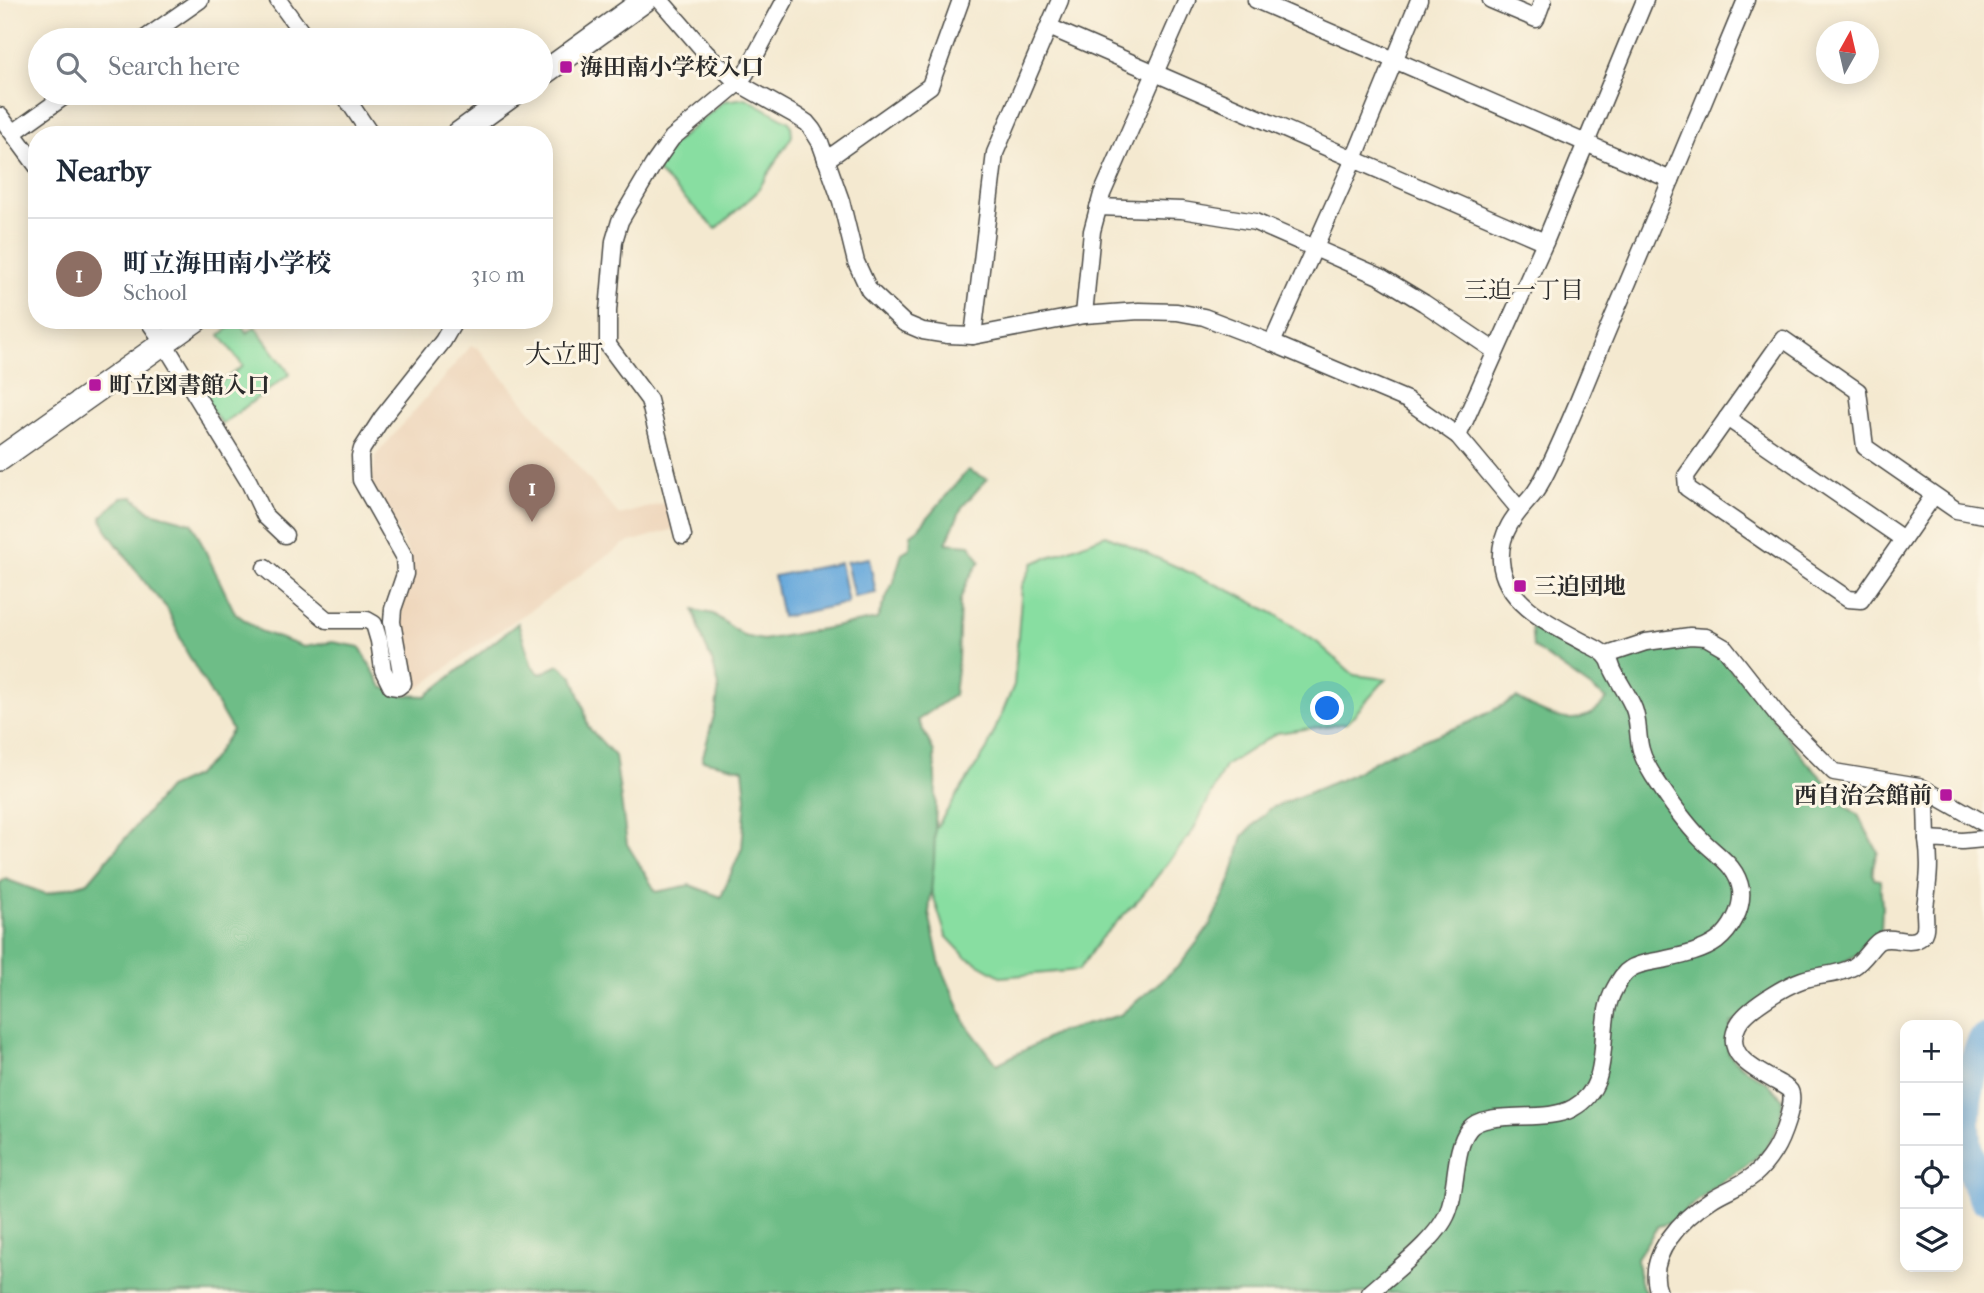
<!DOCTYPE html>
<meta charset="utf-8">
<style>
:root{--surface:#fff;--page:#f6f6f7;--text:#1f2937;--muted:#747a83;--line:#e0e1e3;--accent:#b5179e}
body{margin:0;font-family:"IM FELL French Canon","Noto Serif JP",serif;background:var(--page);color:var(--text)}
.controls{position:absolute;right:21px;bottom:21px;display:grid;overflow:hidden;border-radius:14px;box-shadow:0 4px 18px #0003}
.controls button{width:63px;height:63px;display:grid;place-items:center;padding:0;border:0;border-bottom:2px solid var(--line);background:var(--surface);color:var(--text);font:35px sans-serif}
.compass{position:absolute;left:1816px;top:21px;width:63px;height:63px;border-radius:50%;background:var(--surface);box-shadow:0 4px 18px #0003;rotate:8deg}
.you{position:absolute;left:1328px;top:709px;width:24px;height:24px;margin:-18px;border:5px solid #fff;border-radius:50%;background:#1a73e8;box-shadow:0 0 0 10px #1a73e833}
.badge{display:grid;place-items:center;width:46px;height:46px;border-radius:50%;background:var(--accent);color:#fff;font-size:23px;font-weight:700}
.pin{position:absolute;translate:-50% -58px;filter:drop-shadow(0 2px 4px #0008)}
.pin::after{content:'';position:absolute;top:37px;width:24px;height:21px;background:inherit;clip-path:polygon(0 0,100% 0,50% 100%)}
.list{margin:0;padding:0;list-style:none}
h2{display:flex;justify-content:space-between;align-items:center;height:91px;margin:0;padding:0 28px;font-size:30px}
h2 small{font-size:23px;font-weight:400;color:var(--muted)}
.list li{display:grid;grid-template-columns:46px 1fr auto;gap:21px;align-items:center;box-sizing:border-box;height:112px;padding:0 28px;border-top:2px solid var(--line)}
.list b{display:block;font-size:26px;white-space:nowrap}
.list p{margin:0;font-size:23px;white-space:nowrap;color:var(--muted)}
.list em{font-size:23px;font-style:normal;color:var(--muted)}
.icon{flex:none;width:38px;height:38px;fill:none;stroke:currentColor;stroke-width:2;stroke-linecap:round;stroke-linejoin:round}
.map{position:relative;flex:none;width:1984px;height:1293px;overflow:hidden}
.search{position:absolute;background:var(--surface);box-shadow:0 4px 18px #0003;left:28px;top:28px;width:525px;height:77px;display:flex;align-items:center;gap:18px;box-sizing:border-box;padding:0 24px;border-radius:38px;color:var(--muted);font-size:26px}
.panel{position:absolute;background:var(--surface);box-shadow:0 4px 18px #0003;left:28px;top:126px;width:525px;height:203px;border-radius:28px}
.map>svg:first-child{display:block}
.built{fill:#eed6bb}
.green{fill:#88dea1;stroke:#5a8466;stroke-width:2}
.forest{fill:#6ebd87;stroke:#4c7459;stroke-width:2}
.water{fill:#66a8db;stroke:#486a83;stroke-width:2}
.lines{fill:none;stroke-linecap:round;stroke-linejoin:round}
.river{stroke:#66a8db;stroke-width:32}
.street-casing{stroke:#494844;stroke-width:19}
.secondary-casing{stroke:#494844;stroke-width:26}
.street{stroke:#fff;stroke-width:16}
.secondary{stroke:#fff;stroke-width:23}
.poi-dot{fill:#b5179e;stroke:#fcf5e5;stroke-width:2.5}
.labels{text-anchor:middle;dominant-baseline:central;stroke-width:6;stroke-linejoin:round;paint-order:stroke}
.poi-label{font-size:23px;font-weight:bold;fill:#2b2b2b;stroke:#fcf5e5;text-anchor:start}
.neighbourhood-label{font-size:24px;fill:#2b2b2b;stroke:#fcf5e5}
.quarter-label{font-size:26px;fill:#2b2b2b;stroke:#fcf5e5}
</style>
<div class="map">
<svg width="1984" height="1293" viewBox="0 0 1984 1293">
<rect width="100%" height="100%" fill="#fcf5e5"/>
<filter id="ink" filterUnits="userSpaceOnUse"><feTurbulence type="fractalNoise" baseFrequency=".0143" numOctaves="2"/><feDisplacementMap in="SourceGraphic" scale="14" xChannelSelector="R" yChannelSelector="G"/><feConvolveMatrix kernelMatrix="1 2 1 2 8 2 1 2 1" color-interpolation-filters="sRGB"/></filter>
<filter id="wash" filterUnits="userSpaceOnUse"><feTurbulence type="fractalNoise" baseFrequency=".00686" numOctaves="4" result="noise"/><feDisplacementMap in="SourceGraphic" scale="28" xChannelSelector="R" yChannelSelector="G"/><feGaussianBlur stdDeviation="1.57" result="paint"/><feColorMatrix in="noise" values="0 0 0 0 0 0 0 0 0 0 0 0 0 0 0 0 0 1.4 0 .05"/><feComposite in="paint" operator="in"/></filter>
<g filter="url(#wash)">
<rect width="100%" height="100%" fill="#f4e9d0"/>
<polygon class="built" points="471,346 478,348 619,515 668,502 674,529 624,544 531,610 472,649 417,690 407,678 399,630 410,556 371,482 376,455"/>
<g class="green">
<polygon points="746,98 789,122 791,125 792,136 756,193 716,229 658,172 657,166 672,145 724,101"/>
<polygon points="238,321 247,333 255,327 290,374 222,424 201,396 243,366 220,335"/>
<polygon points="1106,535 1233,592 1275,614 1318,643 1354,675 1386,679 1347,723 1277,733 1225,766 1193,831 1140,898 1101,938 1079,970 1002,977 965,956 946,936 922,860 934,831 987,749 1014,685 1022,586 1033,563"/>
</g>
<path class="forest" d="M968,470L987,479L962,507L946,543L970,545L980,561L968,580L960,600L958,660L954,695L918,720L934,752L936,800L934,861L929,913L939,961L966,1024L997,1064L1060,1032L1120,1015L1179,966L1209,927L1230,883L1243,836L1269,809L1349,776L1388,754L1470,722L1517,698C1548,716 1580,734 1607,699L1533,647L1531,623L1544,625L1603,658L1695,642L1720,653L1732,671L1749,686L1804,759L1825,781L1836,799L1858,815L1878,852C1874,860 1871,870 1874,879L1880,880L1882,907L1881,932L1878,937L1864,951L1731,1023L1726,1042L1729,1054L1741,1066L1768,1083L1783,1099L1780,1123L1765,1150L1747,1165L1722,1182L1687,1209L1675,1222L1658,1226L1637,1258L1640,1282L1646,1293H0V883L5,879L46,894L88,882L168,788L195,776L212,760L232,730L186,651L167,608L150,589L107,531L101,517L121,498L133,497L151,512L192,523L235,613L260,631L304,647L332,642L360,647L382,687L403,695L426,696L518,623L532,666L540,674L559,665L573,677L584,708L588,727L615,756L627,844L656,892L690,885L721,897L742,848L746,798L743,769L702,760L716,708L719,686L712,661L703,641L694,610L713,614L744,636L763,640L877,619L894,580L902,553L910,548L911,534L918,529Z"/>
<g class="water">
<polygon points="869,558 876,593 854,597 846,562"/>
<polygon points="840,563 848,603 782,617 774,576"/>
</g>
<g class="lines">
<path class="river" d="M1984,1040C1960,1089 1957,1148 1984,1197"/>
</g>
</g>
<g filter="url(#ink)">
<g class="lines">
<defs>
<g id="street">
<polyline points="278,0 307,40"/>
<polyline points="660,0 706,53 738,83 795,115 807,123 812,129 820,142 841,201 856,262 869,290 904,323 923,331 948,335 973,336 1084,315 1139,311 1177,312 1204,317 1272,343 1407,400 1458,436 1519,509"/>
<polyline points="1256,0 1671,180"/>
<polyline points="1491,0 1536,19 1543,0"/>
<polyline points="1049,27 1545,242"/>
<polyline points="143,40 200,0"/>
<polyline points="343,93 371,135"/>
<polyline points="0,116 37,166"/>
<polyline points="13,133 69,93"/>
<polyline points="826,160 930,86 961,0"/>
<polyline points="1098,207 1182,210 1255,222 1381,277 1424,303 1495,351"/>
<polyline points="1084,315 1092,231 1102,194 1187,0"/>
<polyline points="148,320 164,343 249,482 265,516 285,535"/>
<polyline points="973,336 995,153 1060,0"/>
<polyline points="1272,343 1354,159 1419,0"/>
<polyline points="1727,418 1903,539"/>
<polyline points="1458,436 1545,242 1645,0"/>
<polyline points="1934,495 1861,600 1848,599 1687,488 1686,476 1783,339 1858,391 1865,447 1956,510 1984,515"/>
<polyline points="683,536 649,400 608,345 608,311 614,241 620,221 653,165 672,138 738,83 746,73 785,0"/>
<polyline points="265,568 327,620 367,620 374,624 379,641 383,670 391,686 398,687 403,683 392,622 393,609 405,574 404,556 361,480 360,456 362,449 382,418 443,341 455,320"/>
<polyline points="1607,655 1646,642 1690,636 1706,637 1725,648 1780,718 1834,772 1919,786 1984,823"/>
<polyline points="1927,839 1926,804 1928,792"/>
<path d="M1370,1293C1392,1273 1441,1237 1449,1209C1457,1186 1454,1148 1469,1129C1486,1108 1546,1124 1573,1108C1618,1083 1593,1026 1615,988C1619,981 1623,973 1630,969C1639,963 1652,962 1662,960C1680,956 1702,952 1717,941C1731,930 1743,909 1741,890C1737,865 1716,855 1701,839C1688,826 1670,802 1660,786C1653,776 1644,762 1641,750C1637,736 1639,722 1634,709C1629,696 1620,684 1614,672C1611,667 1611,661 1607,657C1603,651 1593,647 1587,644C1554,626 1504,604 1501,561C1499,533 1515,515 1532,496C1539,488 1544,477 1549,467C1572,420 1590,371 1611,322C1657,215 1701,108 1746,0"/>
<path d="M1659,1293C1644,1255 1684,1217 1712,1199C1726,1190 1742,1185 1754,1175C1761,1169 1769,1159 1774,1151C1781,1140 1796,1102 1790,1091C1787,1087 1782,1085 1777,1082C1756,1070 1722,1055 1738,1025C1746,1009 1785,986 1802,980C1819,974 1837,976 1853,967C1865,960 1871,946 1879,941C1890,935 1905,944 1916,940C1930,935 1924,919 1925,908C1928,882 1931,866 1927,839L1962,841L1984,839"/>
</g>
<g id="secondary">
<polyline points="541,75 645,0"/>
<polyline points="457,135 515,93"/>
<polyline points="0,459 196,320"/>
</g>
</defs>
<use href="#street" class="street-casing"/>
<use href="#secondary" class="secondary-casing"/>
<use href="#street" class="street"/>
<use href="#secondary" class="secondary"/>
</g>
</g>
<g class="poi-dot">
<rect x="559" y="60" width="14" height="14" rx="3.5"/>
<rect x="88" y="378" width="14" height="14" rx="3.5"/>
<rect x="1513" y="579" width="14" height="14" rx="3.5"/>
<rect x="1939" y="788" width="14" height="14" rx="3.5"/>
</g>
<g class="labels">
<g class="poi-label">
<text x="580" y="67">海田南小学校入口</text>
<text x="109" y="385">町立図書館入口</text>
<text x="1534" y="586">三迫団地</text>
<text x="1932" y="795" text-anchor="end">西自治会館前</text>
</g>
<g class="neighbourhood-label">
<text x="1524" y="290">三迫一丁目</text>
</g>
<g class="quarter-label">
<text x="564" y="354">大立町</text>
</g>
</g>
</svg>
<div class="controls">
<button>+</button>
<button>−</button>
<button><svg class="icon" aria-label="locate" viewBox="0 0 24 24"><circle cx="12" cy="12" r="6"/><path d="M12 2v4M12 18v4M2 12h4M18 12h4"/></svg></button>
<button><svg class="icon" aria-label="layers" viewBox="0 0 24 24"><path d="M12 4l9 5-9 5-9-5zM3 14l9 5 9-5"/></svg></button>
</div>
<svg class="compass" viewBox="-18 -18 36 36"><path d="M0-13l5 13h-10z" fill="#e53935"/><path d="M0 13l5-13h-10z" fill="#747a83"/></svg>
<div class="you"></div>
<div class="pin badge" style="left:532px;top:522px;background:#8d6e63">1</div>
<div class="search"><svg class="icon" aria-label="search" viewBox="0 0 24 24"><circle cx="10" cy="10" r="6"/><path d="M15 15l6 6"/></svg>Search here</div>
<section class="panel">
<h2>Nearby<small></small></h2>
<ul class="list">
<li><span class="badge" style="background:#8d6e63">1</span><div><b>町立海田南小学校</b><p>School</p></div><em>310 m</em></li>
</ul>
</section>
</div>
